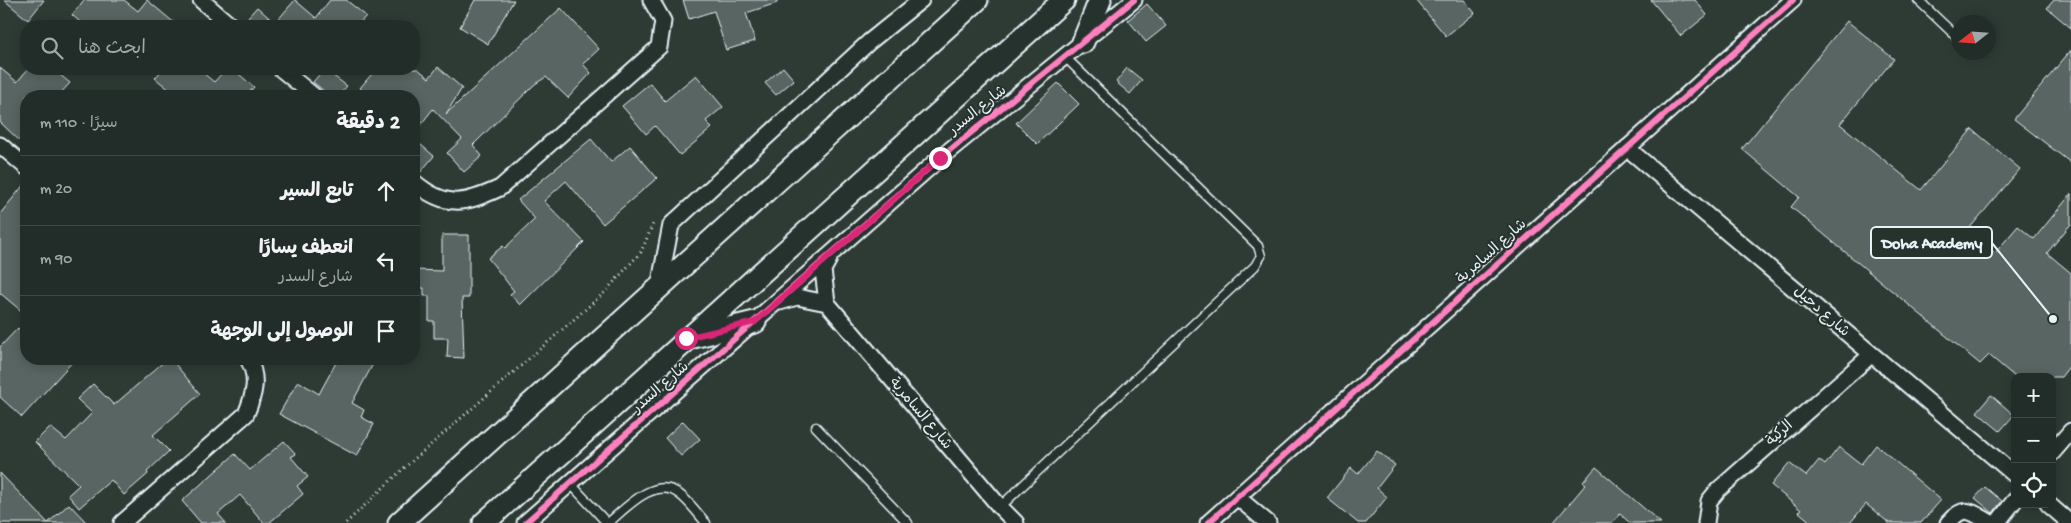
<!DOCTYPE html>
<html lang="ar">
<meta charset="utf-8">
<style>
:root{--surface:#222c28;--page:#2e3834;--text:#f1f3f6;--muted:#a2a7a8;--line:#3f4845}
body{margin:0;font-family:"Gochi Hand","Playpen Sans Arabic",sans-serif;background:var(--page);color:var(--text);direction:rtl}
.controls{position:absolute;right:15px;bottom:15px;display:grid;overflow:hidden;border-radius:10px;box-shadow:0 2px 12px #0003}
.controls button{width:45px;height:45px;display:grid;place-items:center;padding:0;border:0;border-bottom:1px solid var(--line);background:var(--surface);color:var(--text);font:25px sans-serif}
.compass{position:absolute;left:1951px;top:15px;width:45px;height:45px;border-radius:50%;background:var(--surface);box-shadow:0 2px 12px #0003;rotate:253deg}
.stop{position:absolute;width:15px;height:15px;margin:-11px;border:4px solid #db2777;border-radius:50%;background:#fff}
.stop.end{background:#db2777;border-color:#fff;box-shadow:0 1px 5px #0008}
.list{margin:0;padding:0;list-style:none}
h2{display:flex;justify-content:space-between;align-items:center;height:65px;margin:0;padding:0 20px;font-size:21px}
h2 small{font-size:16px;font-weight:400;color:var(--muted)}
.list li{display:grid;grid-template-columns:32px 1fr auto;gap:15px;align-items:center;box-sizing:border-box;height:70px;padding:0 20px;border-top:1px solid var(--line)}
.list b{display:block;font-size:19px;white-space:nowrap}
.list p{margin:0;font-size:16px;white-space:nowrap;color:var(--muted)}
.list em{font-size:16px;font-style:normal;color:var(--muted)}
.icon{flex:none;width:28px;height:28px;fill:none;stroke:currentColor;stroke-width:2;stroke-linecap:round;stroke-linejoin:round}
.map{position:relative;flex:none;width:2071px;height:523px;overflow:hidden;direction:ltr}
.search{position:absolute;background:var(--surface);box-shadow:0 2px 12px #0003;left:20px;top:20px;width:400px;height:55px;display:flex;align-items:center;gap:12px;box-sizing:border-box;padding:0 18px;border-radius:20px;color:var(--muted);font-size:19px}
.panel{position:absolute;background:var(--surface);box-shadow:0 2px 12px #0003;left:20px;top:90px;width:400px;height:275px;border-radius:20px;direction:rtl}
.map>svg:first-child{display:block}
.building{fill:#596563;stroke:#e8f1f8}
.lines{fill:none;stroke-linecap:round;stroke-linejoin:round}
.service-casing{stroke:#e8f1f8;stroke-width:11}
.minor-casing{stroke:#e8f1f8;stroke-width:19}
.secondary-casing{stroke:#e8f1f8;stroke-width:25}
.path{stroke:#e8f1f8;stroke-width:3;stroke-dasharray:1 4;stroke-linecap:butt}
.service{stroke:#26332d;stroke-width:8}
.minor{stroke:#26332d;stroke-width:15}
.secondary{stroke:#26332d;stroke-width:21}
.cycleway-casing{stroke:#26332d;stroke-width:9}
.cycleway{stroke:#ff80c0;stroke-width:6}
.route{stroke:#db2777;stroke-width:6}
.labels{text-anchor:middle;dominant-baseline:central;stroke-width:4;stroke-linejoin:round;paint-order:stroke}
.street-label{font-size:15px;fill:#e8f1f8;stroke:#26332d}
.leader{fill:none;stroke:#e8f1f8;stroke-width:2}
.callout-dot{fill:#e8f1f8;stroke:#26332d;stroke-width:2}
.callout{fill:#26332d;stroke:#e8f1f8;stroke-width:2}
.callout-label{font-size:16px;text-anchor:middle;font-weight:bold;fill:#e8f1f8}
</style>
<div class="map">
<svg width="2071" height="523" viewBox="0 0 2071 523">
<rect width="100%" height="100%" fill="#2e3b35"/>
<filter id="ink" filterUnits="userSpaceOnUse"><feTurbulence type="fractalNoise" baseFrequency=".02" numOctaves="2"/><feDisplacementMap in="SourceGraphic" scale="10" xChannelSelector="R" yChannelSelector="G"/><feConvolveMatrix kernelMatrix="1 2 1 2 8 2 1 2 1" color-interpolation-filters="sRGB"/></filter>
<g filter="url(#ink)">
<g class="building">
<polygon points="4,0 44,0 28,20"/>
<polygon points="84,0 124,0 138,11 147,0 178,26 85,26 72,15"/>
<polygon points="295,0 316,18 330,0 346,0 366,16 357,26 240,26 257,7 275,23"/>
<polygon points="475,0 514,0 488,44 460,27"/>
<polygon points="683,0 777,0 777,3 746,13 755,41 726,50 714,11 689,19"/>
<polygon points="1416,0 1464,0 1475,13 1446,36"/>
<polygon points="1651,0 1695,0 1707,15 1681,36"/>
<polygon points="2054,0 2071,0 2071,28 2047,8"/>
<polygon points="1147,4 1166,26 1146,42 1128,20"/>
<polygon points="561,8 599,49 583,64 591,73 568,98 546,77 535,84 473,145 482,156 464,172 447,153 462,139 433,109 414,133 414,96 370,96 360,88 376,69 418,69 429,78 438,67 462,88 446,114"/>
<polygon points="1847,21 1894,59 1840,124 1921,190 1972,129 2020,169 1968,230 1995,253 2018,226 2034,239 2071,194 2071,224 2047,253 2071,273 2071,364 2061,377 2015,377 1989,355 1980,364 1791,207 1799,197 1742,149"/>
<polygon points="2071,50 2071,163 2014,119"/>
<polygon points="783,67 794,80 776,95 765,83"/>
<polygon points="0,68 17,82 28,69 53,69 70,83 58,96 26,96 26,147 0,122"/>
<polygon points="1127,68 1142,80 1130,94 1116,82"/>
<polygon points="163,69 198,69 214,82 226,69 233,69 254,87 246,96 177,96 155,78"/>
<polygon points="324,69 347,86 338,96 330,96 313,82"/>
<polygon points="696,75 723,107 706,121 712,128 680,155 655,126 646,134 622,106 650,83 665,101"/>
<polygon points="1058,83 1079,104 1037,144 1016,123"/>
<polygon points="414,139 434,156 419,174 414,173"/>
<polygon points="591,139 611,162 630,146 657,178 603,224 566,181 544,201 584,242 520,305 510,294 514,291 488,258 503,246 505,248 535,219 518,200"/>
<polygon points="26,182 26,315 0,293 0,214"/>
<polygon points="442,235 469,235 469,298 462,298 464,358 447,357 448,338 434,338 434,321 429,321 429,296 424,296 424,288 414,288 414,270 442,271"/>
<polygon points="18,328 26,336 26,359 75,359 22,417 0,397 0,347"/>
<polygon points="167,359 171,359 200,394 153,435 169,451 147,472 148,474 124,495 111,480 79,508 68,495 79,485 35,442 50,427 66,440 92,413 77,399 93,384 114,405"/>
<polygon points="338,359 363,359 373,364 352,403 364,410 361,417 374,424 357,456 279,414 298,381 319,394"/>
<polygon points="1991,395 2014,415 2000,431 1977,412"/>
<polygon points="683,421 700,439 681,456 665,438"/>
<polygon points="284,441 296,454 291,457 308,477 297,486 303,494 269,523 264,523 240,495 218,514 226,523 201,523 182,501 235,454 250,470"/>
<polygon points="1876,445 1941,500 1921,523 1889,523 1866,504 1850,523 1812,523 1799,512 1801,510 1771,485 1789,463 1806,476 1819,460 1825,465 1839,447 1861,464"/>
<polygon points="1377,451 1395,465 1377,488 1387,497 1366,523 1358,523 1327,498 1351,468 1358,474"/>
<polygon points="1596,467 1661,523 1630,523 1620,514 1612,523 1553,523 1586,484 1583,482"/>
<polygon points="0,473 48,523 69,504 87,523 0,523"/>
<polygon points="1985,487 2002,501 1993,513 1975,498"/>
</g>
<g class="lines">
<defs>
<g id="service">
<polyline points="1918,0 1958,38"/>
<polyline points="1973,52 1975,54"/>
<polyline points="816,427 908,523"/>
<polyline points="570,483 607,523"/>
<polyline points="1000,507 1255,266 1261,256 1258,246 1065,57"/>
<path d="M608,523C625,509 655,475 679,494C689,501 698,514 706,523"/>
</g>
<g id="minor">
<polyline points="201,0 231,26"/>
<polyline points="281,69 314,96"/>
<polyline points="0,145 26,167"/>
<polyline points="1627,148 2015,475"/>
<path d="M414,182C446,209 465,204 500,188L659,47L663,21L651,0"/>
<polyline points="829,259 823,270 827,303 1000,507 1016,523"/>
<polyline points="659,287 671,225 869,42 921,0"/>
<polyline points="780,302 797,297 827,303"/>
<polyline points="2052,453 2071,431"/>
<polyline points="1237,497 1268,523"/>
<polyline points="2048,504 2070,523"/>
<path d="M122,523L246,414C254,395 259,378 248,359"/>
<polyline points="525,523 940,158 1134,0"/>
<polyline points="1208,523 1793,0"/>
<polyline points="1706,523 1709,501 1718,490 1871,355"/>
<path d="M1948,523C1965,503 1971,512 1991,523"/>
<polyline points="1997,523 2015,500"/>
</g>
<g id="secondary">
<polyline points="1083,42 1100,0"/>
<polyline points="689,338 755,322"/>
<polyline points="399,523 977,0"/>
<polyline points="484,523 1064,0"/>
</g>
</defs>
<use href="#service" class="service-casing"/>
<use href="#minor" class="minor-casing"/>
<use href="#secondary" class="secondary-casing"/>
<polyline class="path" points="346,523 403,469 604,293 641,252 653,224"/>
<use href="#service" class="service"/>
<use href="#minor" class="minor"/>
<use href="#secondary" class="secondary"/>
<defs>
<g id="cycleway">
<polyline points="525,523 940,158 1134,0"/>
<polyline points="1208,523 1793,0"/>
</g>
</defs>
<use href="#cycleway" class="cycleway-casing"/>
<use href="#cycleway" class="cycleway"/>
</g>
</g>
<g class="lines" filter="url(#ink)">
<polyline class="route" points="686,338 755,322 940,158"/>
</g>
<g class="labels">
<g class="street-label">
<text transform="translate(978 111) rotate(-39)">شارع السدر</text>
<text transform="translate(1492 252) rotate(-42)">شارع السامرية</text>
<text transform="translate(1821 312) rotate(41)">شارع دحيل</text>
<text transform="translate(661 388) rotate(-41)">شارع السدر</text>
<text transform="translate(920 414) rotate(50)">شارع السامرية</text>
<text transform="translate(1780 434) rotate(-42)">الركية</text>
</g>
</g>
<path class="leader" d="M2053 319L1992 243"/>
<circle class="callout-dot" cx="2053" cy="319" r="5"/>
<rect class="callout" x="1871" y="227" width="121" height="31" rx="5"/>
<g class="callout-label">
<text x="1932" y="248">Doha Academy</text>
</g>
</svg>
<div class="controls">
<button>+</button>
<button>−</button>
<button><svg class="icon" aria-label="locate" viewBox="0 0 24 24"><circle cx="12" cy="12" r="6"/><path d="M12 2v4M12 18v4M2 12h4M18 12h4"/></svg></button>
</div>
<svg class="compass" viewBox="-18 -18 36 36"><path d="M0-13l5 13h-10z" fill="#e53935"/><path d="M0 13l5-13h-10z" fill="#a2a7a8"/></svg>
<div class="stop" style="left:686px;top:338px"></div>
<div class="stop end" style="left:940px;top:158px"></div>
<div class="search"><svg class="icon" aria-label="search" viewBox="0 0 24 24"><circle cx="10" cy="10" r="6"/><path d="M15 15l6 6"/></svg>ابحث هنا</div>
<section class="panel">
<h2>2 دقيقة<small>سيرًا · 110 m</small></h2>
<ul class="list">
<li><svg class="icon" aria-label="ahead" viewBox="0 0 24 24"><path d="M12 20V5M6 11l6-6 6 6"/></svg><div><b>تابع السير</b></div><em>20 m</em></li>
<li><svg class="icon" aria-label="left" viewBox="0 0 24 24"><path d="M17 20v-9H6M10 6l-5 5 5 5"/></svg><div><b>انعطف يسارًا</b><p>شارع السدر</p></div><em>90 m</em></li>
<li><svg class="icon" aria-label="arrive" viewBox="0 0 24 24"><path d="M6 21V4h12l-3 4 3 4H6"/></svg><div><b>الوصول إلى الوجهة</b></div></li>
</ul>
</section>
</div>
